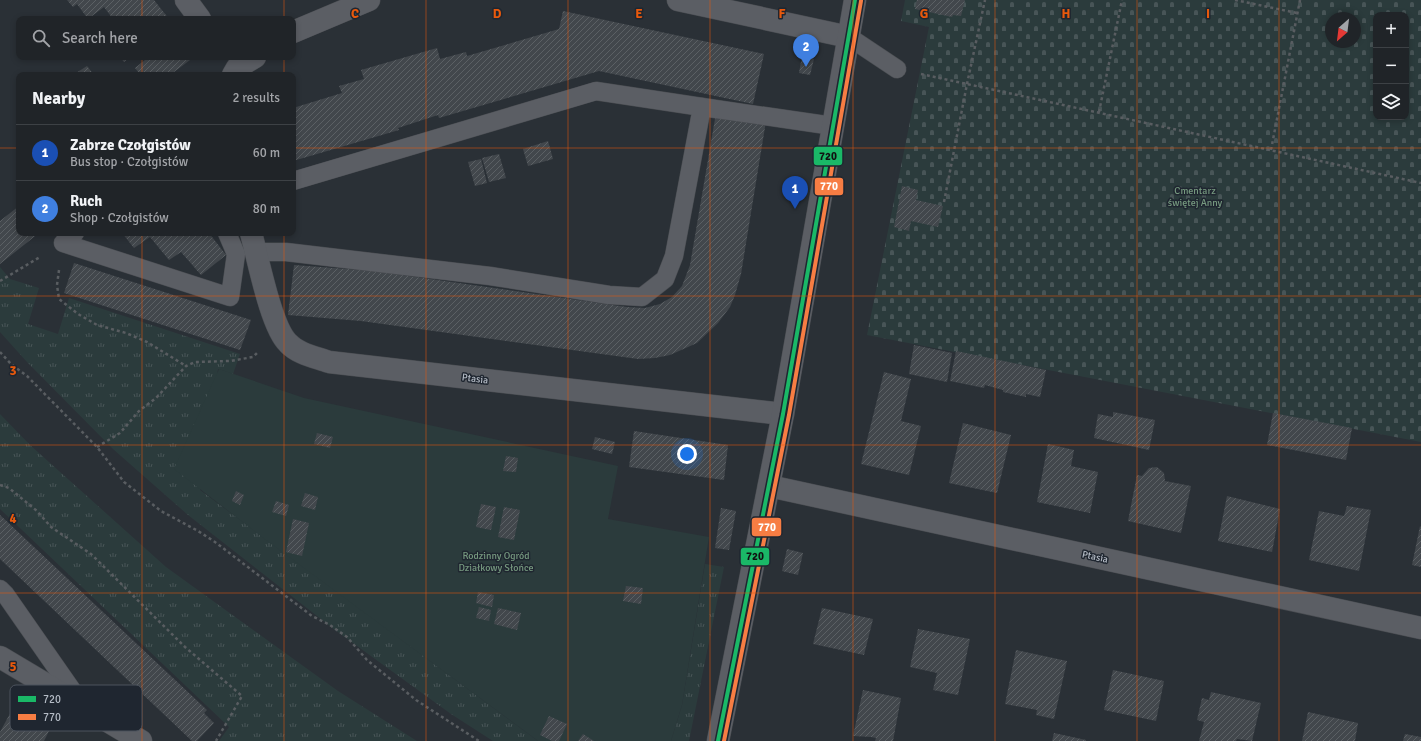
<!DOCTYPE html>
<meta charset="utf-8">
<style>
:root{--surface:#202428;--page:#2d3034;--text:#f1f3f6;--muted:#a2a4a8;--line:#3d4145;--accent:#8bbbb9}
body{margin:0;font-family:Signika,sans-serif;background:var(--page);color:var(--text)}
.controls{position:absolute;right:12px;top:12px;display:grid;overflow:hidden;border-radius:8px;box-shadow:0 2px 6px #0003}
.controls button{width:36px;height:36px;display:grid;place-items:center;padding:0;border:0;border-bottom:1px solid var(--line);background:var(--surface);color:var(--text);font:20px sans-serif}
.compass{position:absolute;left:1325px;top:12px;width:36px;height:36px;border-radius:50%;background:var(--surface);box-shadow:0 2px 6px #0003;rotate:208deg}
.you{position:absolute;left:687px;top:454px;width:14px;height:14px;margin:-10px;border:3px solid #fff;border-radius:50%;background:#1a73e8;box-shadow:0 0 0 6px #1a73e833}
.badge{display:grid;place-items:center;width:26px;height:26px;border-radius:50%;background:var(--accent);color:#fff;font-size:13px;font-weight:700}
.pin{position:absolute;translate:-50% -33px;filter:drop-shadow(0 1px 2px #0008)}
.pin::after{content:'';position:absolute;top:21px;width:14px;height:12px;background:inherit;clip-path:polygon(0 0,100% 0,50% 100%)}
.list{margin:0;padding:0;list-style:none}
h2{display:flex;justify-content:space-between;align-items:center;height:52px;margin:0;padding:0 16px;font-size:17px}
h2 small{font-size:13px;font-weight:400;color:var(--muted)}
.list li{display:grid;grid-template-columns:26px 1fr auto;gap:12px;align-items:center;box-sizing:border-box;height:56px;padding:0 16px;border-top:1px solid var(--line)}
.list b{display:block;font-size:15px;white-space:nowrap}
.list p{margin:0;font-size:13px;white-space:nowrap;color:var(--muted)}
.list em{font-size:13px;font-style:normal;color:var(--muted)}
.icon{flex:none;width:22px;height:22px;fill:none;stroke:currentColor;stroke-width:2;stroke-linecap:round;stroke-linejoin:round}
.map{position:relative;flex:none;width:1421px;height:741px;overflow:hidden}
.search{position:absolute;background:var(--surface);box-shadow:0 2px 6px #0003;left:16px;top:16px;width:280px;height:44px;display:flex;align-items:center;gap:10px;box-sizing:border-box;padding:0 14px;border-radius:8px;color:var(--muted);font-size:15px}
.panel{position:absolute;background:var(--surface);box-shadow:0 2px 6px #0003;left:16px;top:72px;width:280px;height:164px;border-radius:8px}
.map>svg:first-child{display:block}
.grass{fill:url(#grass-tufts)}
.cemetery{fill:url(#cemetery-stones);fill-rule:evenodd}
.garden{fill:#2b3b3c}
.building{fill:url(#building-hatch)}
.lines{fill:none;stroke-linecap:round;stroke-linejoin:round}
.service-casing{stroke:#494c51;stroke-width:19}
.minor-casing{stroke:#494c51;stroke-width:23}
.path{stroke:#595d61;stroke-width:2.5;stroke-dasharray:3 3;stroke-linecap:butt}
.service{stroke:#5b5e64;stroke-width:18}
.minor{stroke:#5b5e64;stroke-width:22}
.bus-1-casing{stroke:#1f2630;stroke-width:7}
.bus-2-casing{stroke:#1f2630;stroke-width:7}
.bus-1{stroke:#1ab867;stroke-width:4}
.bus-2{stroke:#f77d43;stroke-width:4}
.grid{fill:none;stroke:#e8590c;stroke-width:1;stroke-opacity:0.55}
.labels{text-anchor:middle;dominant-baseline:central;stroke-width:3;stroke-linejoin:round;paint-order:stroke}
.park-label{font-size:10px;fill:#76997f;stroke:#1f2630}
.street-label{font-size:10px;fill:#b5bcc6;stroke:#1f2630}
.key{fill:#1f2630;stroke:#4c535d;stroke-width:1}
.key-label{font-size:11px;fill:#b5bcc6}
.grid-label{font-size:13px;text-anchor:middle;font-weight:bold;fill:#e8590c;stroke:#1f2630;stroke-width:3;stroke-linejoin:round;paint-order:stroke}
.line-badge{stroke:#1f2630;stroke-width:1.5}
.badge-label{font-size:11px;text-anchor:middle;font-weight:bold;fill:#fff}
.pale-badge-label{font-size:11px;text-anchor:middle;font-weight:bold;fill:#111}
</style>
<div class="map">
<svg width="1421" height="741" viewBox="0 0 1421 741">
<defs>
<pattern id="grass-tufts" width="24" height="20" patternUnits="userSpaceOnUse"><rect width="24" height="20" fill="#2b3b3c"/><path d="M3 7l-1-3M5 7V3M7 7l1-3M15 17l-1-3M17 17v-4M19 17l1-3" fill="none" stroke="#485557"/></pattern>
<pattern id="cemetery-stones" width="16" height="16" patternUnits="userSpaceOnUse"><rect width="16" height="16" fill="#2b3b3c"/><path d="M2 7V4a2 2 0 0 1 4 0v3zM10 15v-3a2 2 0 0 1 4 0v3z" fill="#485557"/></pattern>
<pattern id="building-hatch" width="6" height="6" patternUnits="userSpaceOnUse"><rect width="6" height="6" fill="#42474c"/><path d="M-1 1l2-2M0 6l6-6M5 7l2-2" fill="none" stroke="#5b6064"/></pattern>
</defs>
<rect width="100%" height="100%" fill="#2a3036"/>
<g class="grass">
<polygon points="0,267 10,279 39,288 28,324 58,334 69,298 240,354 233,374 218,369 200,490 538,741 493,741 451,714 335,630 188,515 113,449 27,362 0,332"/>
<polygon points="0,414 30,445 166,567 338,691 417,741 219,741 229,727 0,509"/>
<polygon points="705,564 724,567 689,741 671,741 682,705"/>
</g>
<path class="cemetery" d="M905,0H1421V442L867,335L929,27L901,21ZM1376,15H1406V117H1376ZM1331,18H1355V42H1331Z"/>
<polygon class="garden" points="219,369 304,398 618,466 608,519 709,537 682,705 671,741 538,741 262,537 174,469"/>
<g class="building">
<polygon points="67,0 154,0 169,19 113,19 104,7 88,19 77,4 73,7"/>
<polygon points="917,0 965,0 961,16 953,15 952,17 915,9"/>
<polygon points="563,11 764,54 753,104 599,71 439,118 438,115 398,128 399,130 293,161 293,108 342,93 339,86 364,79 361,70 437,48 440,59 466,52 467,56 559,29"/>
<polygon points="802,56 814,59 810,75 799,73"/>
<polygon points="120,57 130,57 124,62"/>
<polygon points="142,57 194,57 170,75 137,75 139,73 135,68 145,60"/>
<polygon points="87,66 94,75 73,75"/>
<polygon points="716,113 766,121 741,274 735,295 730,307 718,323 697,343 670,355 655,358 638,359 361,321 288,315 294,265 374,271 627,307 645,308 660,304 672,297 682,286 690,265"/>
<polygon points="548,141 553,159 528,166 523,149"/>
<polygon points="499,154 506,178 489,182 482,158"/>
<polygon points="481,159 487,183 475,186 468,162"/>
<polygon points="902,186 918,190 916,200 943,206 938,227 911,221 909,231 894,227"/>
<polygon points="19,206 19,233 39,233 0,264 0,221"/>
<polygon points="122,233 209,233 226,255 201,275 181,252 169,260 150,237 134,248"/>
<polygon points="74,263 251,320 240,350 64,293"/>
<polygon points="914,345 952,353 947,382 909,374"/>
<polygon points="956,351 1046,370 1040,397 1026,394 1026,397 1003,392 1003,390 985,385 984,388 950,381"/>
<polygon points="884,372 911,379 901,421 921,426 909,475 861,464"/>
<polygon points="1113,412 1155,420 1149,450 1094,438 1098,414 1113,417"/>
<polygon points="1273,413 1352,428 1346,460 1267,445"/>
<polygon points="963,423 1011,435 997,493 949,483"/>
<polygon points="634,431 728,445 724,480 629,467"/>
<polygon points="317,433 333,437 330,448 314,444"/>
<polygon points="595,437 615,442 612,454 592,449"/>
<polygon points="1048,444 1074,450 1071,466 1098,472 1090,513 1037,502"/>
<polygon points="506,456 518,458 516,472 503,471"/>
<polygon points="1157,467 1164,473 1165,481 1191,486 1181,533 1128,521 1137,475 1142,476 1149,468"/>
<polygon points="236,491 244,495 240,505 232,501"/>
<polygon points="305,493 318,497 315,510 301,506"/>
<polygon points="1227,496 1280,509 1272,552 1218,541"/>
<polygon points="276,501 289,505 286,516 272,512"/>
<polygon points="481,504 496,507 491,530 476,527"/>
<polygon points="1347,506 1371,510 1359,571 1309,560 1319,511 1344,516"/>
<polygon points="504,507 520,510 514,540 498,537"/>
<polygon points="721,508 736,511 729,550 715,548"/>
<polygon points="0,515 207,710 204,713 214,723 197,741 192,741 0,559"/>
<polygon points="293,519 309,523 302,556 286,552"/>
<polygon points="1420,526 1421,527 1421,567 1412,565"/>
<polygon points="787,549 803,553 798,575 782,571"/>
<polygon points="626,586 643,588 641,604 623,601"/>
<polygon points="478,592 494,595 492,607 476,603"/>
<polygon points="479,607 491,610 489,621 476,618"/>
<polygon points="498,608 521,613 517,630 494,624"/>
<polygon points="822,608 873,619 864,655 813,644"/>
<polygon points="918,629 970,639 958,695 933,690 937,673 910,667"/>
<polygon points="1016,650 1067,661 1054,719 1036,715 1037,710 1005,704"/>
<polygon points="1113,670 1164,681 1156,721 1104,710"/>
<polygon points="863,690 901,698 893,741 875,741 876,738 871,737 853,736"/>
<polygon points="1211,692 1261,703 1252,741 1237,739 1236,741 1199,741 1204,722 1197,720 1202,698 1209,700"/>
<polygon points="13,708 50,729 44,741 0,741 0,732"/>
<polygon points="1308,712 1358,723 1355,741 1302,741"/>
<polygon points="549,716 567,724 559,741 552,741 540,735"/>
<polygon points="1054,733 1086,740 1086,741 1052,741"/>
<polygon points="583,734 594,741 578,741"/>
<polygon points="1405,734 1421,737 1421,741 1403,741"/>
</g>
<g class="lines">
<defs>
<g id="service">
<polyline points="849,37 897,69"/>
<polyline points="702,107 833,126"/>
<polyline points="75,233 63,243 230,297 236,254 227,233"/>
<polyline points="257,252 286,252 490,276 609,295 642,297 665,279 674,256 702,107 596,91 293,181"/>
<polyline points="0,589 5,594 83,706"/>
</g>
<g id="minor">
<polyline points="186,0 200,19"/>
<polyline points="678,0 849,37"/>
<polyline points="293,32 369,0"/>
<polyline points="233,75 237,68 255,57"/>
<path d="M251,233C258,258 271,327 288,343C298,354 315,357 329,362L783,414"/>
<polyline points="769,486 1421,628"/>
<polyline points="0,657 141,741"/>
<polyline points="718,741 783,414 855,0"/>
</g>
</defs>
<use href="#service" class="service-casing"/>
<use href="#minor" class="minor-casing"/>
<g class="path">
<polyline points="1235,0 1297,13"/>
<polyline points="921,74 1421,183"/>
<polyline points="1099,112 1122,0"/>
<polyline points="1271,150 1300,0"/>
<polyline points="944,202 967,84 985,0"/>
<polyline points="59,270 57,285 59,299 78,314 97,325 126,333 147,342 186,366"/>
<polyline points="0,281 40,257"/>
<polyline points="0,352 11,364 27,376 97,447 124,482 161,511 198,531 215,542 312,616 330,625 347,637 367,660 416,700 479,741"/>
<polyline points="97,447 120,433 139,411 156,398 186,366 195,362 230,361 253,357 259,351"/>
<polyline points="0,485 9,488 37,511 51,527 91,554 185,647 242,696 216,741"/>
</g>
<use href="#service" class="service"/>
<use href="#minor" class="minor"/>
<defs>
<polyline id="bus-1" points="718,741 783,414 855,0"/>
<polyline id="bus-2" points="724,741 789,415 861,1"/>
</defs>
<use href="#bus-1" class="bus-1-casing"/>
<use href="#bus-2" class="bus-2-casing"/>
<use href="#bus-1" class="bus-1"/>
<use href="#bus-2" class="bus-2"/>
</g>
<path class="grid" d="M142,0V19M284,0V19M426,0V741M568,0V741M710,0V741M853,0V741M995,0V741M1137,0V741M1279,0V741M142,57V75M284,57V75M0,148H19M293,148H1421M142,233V741M284,233V741M0,296H1421M0,445H1421M0,593H1421"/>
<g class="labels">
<g class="park-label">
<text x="1195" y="191">Cmentarz<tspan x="1195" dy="12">świętej Anny</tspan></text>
<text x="496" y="556">Rodzinny Ogród<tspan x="496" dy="12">Działkowy Słońce</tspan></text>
</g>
<g class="street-label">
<text transform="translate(475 379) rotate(7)">Ptasia</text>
<text transform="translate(1095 557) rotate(12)">Ptasia</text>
</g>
</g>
<rect x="10" y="685" width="132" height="46" rx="6" class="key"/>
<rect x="18" y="696" width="18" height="6" fill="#1ab867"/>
<rect x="18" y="714" width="18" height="6" fill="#f77d43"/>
<g class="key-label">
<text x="43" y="703">720</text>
<text x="43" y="721">770</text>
</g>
<g class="grid-label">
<text x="355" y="18">C</text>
<text x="497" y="18">D</text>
<text x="639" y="18">E</text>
<text x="782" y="18">F</text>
<text x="924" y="18">G</text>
<text x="1066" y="18">H</text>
<text x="1208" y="18">I</text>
<text x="13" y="375">3</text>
<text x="13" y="523">4</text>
<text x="13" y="671">5</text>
</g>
<g class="line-badge">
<rect x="813" y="146" width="30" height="20" rx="4" fill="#1ab867"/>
<rect x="814" y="177" width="30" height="19" rx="4" fill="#f77d43"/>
<rect x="751" y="517" width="31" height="20" rx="4" fill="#f77d43"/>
<rect x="740" y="547" width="30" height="19" rx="4" fill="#1ab867"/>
</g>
<g class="badge-label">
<text x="829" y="190">770</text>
<text x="767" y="531">770</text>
</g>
<g class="pale-badge-label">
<text x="828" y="160">720</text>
<text x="755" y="560">720</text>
</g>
</svg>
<div class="controls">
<button>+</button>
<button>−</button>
<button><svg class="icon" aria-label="layers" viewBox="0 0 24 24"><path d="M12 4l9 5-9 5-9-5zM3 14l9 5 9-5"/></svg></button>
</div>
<svg class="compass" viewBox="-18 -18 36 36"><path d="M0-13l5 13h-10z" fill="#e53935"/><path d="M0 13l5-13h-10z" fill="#a2a4a8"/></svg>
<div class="you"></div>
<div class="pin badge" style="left:795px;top:209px;background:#1a4fb4">1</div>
<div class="pin badge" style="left:806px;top:67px;background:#3f7fe0">2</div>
<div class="search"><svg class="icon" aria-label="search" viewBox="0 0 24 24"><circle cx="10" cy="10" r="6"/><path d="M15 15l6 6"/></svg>Search here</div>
<section class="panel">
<h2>Nearby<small>2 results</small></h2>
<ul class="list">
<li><span class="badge" style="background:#1a4fb4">1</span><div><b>Zabrze Czołgistów</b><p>Bus stop · Czołgistów</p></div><em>60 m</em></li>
<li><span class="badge" style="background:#3f7fe0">2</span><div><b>Ruch</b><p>Shop · Czołgistów</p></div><em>80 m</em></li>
</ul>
</section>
</div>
